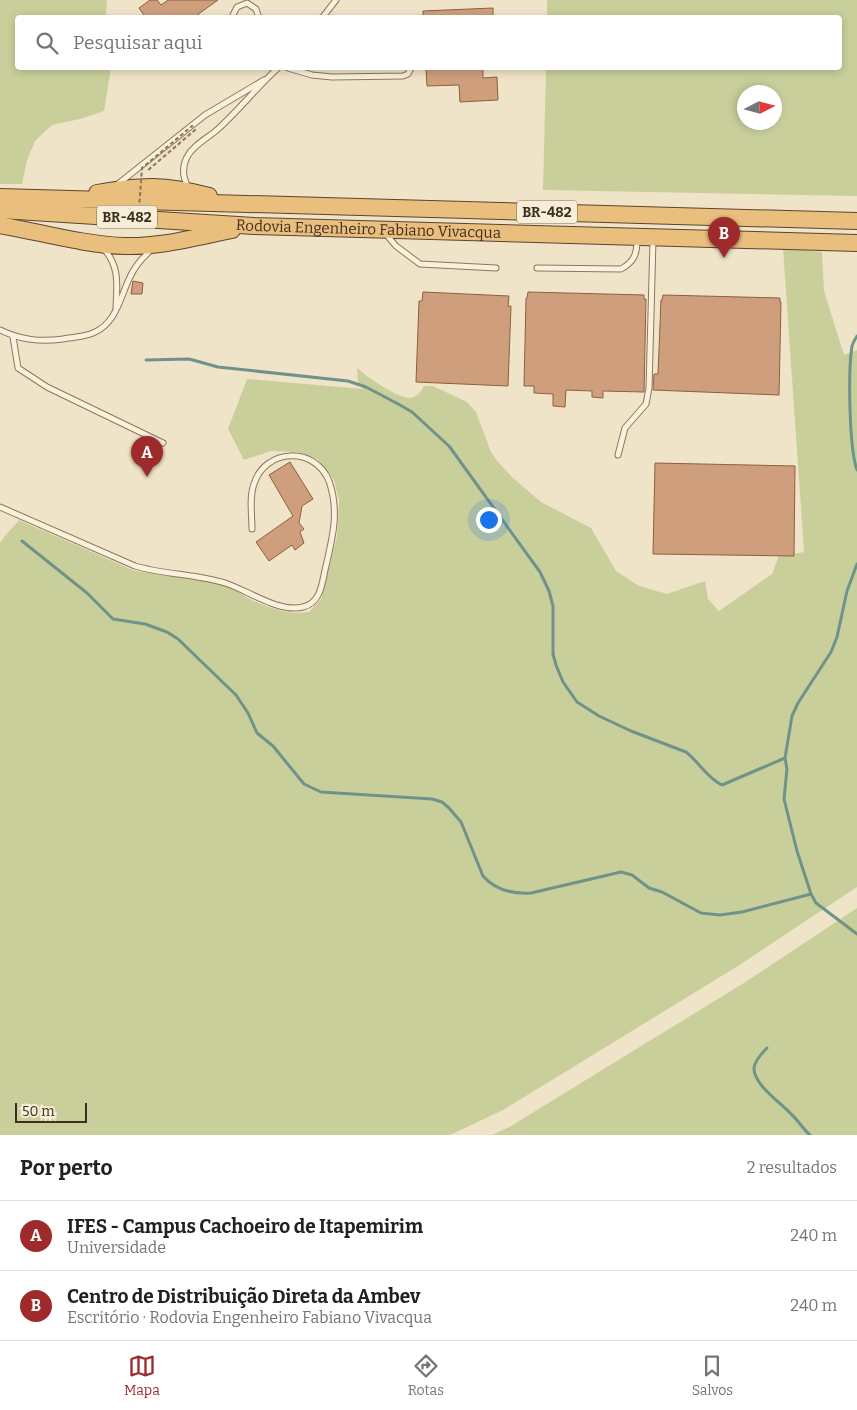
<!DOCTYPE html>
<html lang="pt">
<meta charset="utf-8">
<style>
:root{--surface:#fff;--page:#f2f2f2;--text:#202124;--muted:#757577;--line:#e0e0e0;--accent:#9e2a2b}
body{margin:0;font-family:Bitter,serif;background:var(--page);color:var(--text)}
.compass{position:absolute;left:737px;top:85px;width:45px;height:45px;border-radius:50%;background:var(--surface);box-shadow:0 2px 8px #0003;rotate:84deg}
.scale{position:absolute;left:15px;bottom:12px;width:72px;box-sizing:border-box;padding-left:5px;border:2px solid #3d2e20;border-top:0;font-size:14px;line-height:18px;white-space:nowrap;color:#3d2e20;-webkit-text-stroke:4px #f7eed8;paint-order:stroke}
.you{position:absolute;left:488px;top:519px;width:18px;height:18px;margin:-12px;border:4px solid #fff;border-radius:50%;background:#1a73e8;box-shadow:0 0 0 8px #1a73e833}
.badge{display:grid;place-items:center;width:32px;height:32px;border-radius:50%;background:var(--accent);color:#fff;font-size:16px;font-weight:700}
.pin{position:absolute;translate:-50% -41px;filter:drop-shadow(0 1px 2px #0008)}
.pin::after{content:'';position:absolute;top:26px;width:18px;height:15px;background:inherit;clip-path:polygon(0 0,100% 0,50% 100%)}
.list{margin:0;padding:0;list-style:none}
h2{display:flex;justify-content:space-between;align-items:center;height:65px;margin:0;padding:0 20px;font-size:21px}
h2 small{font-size:16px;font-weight:400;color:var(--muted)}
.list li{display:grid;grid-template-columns:32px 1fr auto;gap:15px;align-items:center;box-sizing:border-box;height:70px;padding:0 20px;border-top:1px solid var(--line)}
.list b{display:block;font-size:19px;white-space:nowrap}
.list p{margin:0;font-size:16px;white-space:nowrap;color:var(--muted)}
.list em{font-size:16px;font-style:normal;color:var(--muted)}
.icon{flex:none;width:28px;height:28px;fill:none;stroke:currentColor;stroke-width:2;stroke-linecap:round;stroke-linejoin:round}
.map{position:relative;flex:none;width:857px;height:1135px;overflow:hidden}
.search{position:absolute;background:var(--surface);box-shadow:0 2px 8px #0003;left:15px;right:15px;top:15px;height:55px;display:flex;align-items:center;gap:12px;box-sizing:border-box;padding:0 18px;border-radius:5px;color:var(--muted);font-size:19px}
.sheet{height:205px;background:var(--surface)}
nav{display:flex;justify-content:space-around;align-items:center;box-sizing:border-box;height:70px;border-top:1px solid var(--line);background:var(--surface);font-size:14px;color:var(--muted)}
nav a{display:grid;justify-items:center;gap:2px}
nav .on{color:var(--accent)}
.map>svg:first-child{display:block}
.green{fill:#c9cf9b;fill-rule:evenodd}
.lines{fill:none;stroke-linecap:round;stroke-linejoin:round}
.stream{stroke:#6f938a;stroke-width:3}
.building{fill:#cf9f7d;stroke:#8d5f41}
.service-casing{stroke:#8d765c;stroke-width:7}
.trunk-casing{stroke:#5b4430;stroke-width:18}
.service{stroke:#faf1dc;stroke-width:5}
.trunk{stroke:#eabe7c;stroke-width:16}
.path-bridge{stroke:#8d765c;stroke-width:2;stroke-dasharray:4 2.5;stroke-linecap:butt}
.labels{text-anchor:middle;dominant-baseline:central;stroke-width:5;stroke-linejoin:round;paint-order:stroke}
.shield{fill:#f7eed8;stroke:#756857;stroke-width:1}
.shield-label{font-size:14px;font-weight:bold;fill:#3d2e20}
.street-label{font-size:15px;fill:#3d2e20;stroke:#f7eed8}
</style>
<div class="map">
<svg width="857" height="1135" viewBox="0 0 857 1135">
<rect width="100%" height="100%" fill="#f0e4c8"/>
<g class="green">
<polygon points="0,0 107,0 106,17 18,18 18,68 110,68 110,74 104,111 80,119 52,125 35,141 27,160 22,184 0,184"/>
<path d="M547,0H857V196L543,190L546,68H840V18L547,17ZM744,92H774V122H744Z"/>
<path d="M783,248L822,252L824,291L844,355L857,350V887L738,966L503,1110L450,1135H0V543C5,534 13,528 19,520L135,571L230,585C243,599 274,611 294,613C299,613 304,612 309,612L321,599L337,536L339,501L334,480L317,459L298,452L271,451L244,460L228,429L247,379L363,389L358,382L357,367C363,375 399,399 410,398C417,397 421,392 424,386H433L467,402L476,412L491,452L498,462L513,478L541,502L591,528L616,571L639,586L667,594L705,581L708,599L719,611L772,574L782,548L793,554L804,552Z"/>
<polygon points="857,908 857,1135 492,1135 511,1126 747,981"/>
</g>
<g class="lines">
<g class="stream">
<path d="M857,336C855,339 853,343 852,346C848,370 849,448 857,470"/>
<path d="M146,360L189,359L218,367L348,381L366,387L400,405L412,412L449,446L540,572L549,591L553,606V654L556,665L563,682L577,702L599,716L631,731L686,752C699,762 707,778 722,785L785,758"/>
<path d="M22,541L87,593L113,619L145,624L167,632L178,639L236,695L248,713L257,733L273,746L304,784L321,792L432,799L442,802L449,808L461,822L483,876C495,890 513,894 531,893L621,872L632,875L649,888L662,892L701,913L720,915L742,912L811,894"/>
<polyline points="857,564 847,591 837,637 831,652 798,703 792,716 785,758 787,769 784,799 797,851 811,894 816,903 857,934"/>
<path d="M767,1048C762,1053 755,1060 754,1068C753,1084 781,1103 791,1114C798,1120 803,1129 810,1135"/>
</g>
</g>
<g class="building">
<polygon points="150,0 157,0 161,5 168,0 218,0 193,18 146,18 139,8"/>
<polygon points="493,8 493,18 423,18 423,11"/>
<polygon points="426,68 483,68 483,78 497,77 498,100 460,102 459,85 427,86"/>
<polygon points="133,281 143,283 142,294 131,294"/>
<polygon points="423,292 509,296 508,306 511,306 508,386 416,382 419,301 422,301"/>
<polygon points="528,292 644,295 644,299 646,299 644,392 603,391 603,398 592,397 592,391 566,390 565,407 553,406 553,394 534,393 534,386 524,386 526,298 527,298"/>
<polygon points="663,295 780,298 780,302 781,302 779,395 653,390 654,374 658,374 661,300 662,300"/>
<polygon points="290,462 313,499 302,506 299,523 304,529 300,532 304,543 295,550 292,545 269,561 256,542 293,516 269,475"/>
<polygon points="655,463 795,466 794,556 653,554"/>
</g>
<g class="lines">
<defs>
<g id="service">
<polyline points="233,18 233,15 237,7 247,3 256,9 259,18"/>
<polyline points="322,18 336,0"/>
<polyline points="288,68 312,75 332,77 403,76 408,74 411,68"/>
<polyline points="118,184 205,115 264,80"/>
<path d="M188,187C183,178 182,167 187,157C193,145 208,138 218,129C239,110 257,87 278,68"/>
<polyline points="385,233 396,246 420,264 496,268"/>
<path d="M103,248C120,266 117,285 116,308"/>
<path d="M537,268L621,269C634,262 637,254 637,240"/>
<path d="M0,330C21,340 40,342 63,339C73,337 84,337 93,333C117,323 120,297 130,277C135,266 142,258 151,250"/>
<polyline points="13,337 18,368 47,387 163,443"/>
<polyline points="618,455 625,428 646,404 649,388 653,240"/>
<path d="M0,507L135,566C165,575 199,574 228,584C250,592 280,613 303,607C320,603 322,585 325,570C332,540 340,512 329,481C315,446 265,448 254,484C249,497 252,515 252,529"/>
</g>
<g id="trunk">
<path d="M97,193C142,185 164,184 209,196"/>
<polyline points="0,197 857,221"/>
<path id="s1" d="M0,210L254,226L857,243"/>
<path d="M0,225C39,232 86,245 125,246C161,247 197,237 232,230"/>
</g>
</defs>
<use href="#service" class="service-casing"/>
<use href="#trunk" class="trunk-casing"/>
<use href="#service" class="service"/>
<use href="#trunk" class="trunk"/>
<polyline class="path-bridge" points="138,222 142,168 192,126 195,130 147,171"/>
</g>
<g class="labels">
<g class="shield">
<rect x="517" y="200.5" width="60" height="23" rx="4"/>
<rect x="97" y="205.5" width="60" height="23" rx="4"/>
</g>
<g class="shield-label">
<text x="547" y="212">BR-482</text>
<text x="127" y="217">BR-482</text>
</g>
<g class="street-label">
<text stroke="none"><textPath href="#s1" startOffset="369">Rodovia Engenheiro Fabiano Vivacqua</textPath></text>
</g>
</g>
</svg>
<svg class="compass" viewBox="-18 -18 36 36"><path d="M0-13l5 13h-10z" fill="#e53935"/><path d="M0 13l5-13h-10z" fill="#757577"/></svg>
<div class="scale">50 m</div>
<div class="you"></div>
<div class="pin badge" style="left:147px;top:477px">A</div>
<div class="pin badge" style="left:724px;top:258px">B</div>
<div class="search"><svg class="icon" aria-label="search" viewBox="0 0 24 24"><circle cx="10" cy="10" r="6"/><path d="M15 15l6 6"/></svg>Pesquisar aqui</div>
</div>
<section class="sheet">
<h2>Por perto<small>2 resultados</small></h2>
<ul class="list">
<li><span class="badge">A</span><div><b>IFES - Campus Cachoeiro de Itapemirim</b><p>Universidade</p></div><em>240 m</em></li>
<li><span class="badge">B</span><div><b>Centro de Distribuição Direta da Ambev</b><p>Escritório · Rodovia Engenheiro Fabiano Vivacqua</p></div><em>240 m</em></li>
</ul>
</section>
<nav>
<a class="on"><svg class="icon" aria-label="map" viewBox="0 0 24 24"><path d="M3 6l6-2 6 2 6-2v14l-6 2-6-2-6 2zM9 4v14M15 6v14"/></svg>Mapa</a>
<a><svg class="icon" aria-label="directions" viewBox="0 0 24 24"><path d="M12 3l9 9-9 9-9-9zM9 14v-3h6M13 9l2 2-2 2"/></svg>Rotas</a>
<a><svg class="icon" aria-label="saved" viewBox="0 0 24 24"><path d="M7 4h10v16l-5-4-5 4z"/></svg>Salvos</a>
</nav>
